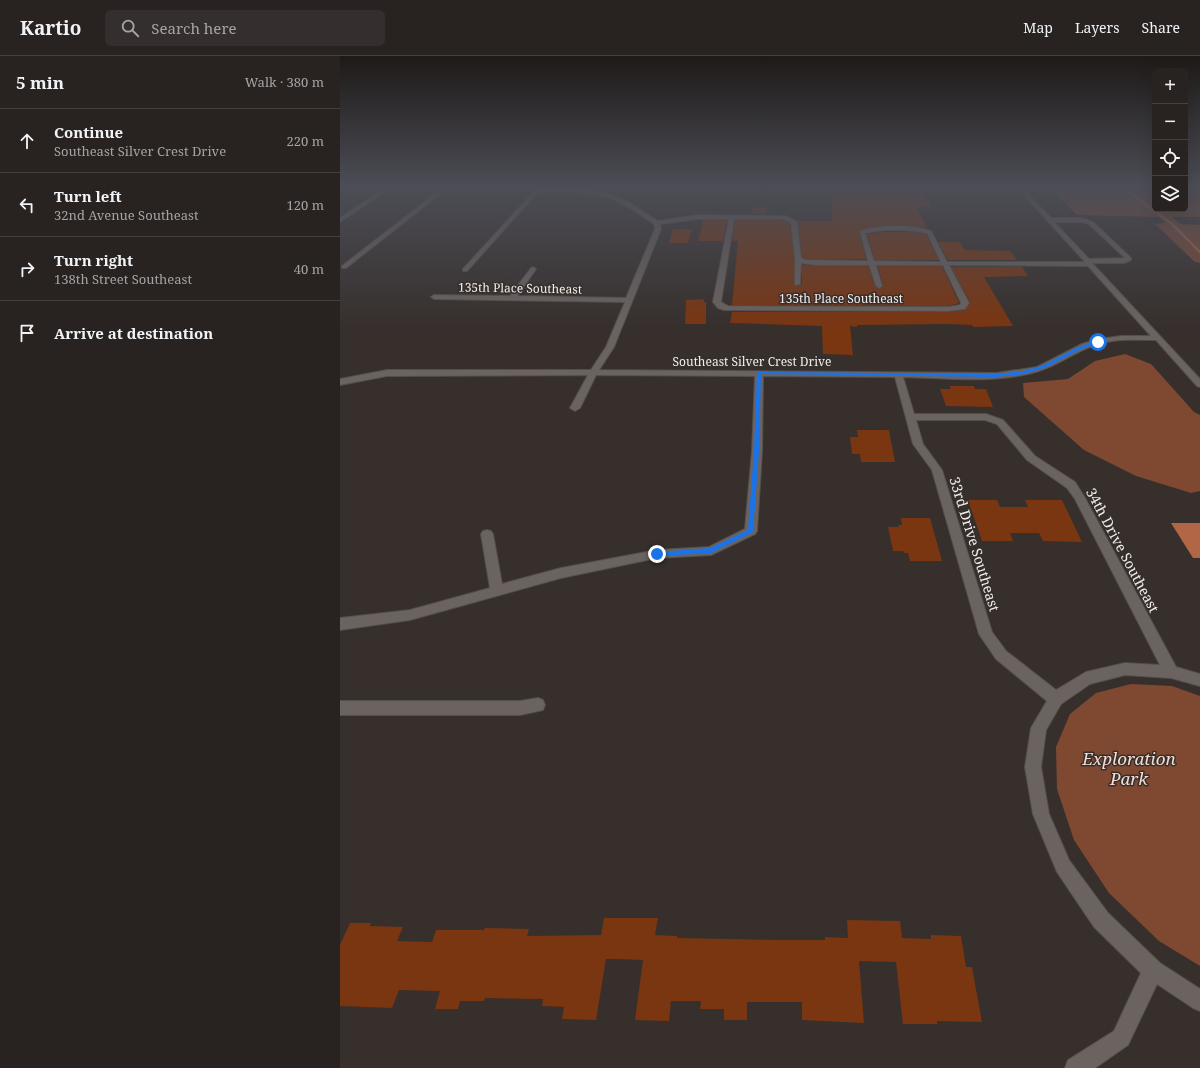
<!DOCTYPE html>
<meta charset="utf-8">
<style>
:root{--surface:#282321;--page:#342f2e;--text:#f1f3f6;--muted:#a5a4a5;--line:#44403f}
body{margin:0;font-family:"Noto Serif",serif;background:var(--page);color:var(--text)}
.controls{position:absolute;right:12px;top:12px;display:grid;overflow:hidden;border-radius:6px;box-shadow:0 4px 16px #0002}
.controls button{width:36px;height:36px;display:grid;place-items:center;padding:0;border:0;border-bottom:1px solid var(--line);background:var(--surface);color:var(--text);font:20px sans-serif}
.stop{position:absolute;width:12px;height:12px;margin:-9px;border:3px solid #1a73e8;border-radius:50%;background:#fff}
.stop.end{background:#1a73e8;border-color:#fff;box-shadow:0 1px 4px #0008}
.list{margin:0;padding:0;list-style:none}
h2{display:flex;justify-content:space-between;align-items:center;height:52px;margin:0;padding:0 16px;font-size:17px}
h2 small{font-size:13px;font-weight:400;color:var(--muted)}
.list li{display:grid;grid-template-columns:26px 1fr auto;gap:12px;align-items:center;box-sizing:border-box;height:64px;padding:0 16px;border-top:1px solid var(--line)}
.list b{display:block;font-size:15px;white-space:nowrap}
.list p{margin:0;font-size:13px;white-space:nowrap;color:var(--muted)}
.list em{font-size:13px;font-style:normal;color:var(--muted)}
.icon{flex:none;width:22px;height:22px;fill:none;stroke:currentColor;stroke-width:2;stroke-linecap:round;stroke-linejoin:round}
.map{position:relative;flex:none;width:860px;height:1012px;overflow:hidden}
header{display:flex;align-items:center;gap:24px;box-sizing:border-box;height:56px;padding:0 20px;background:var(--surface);border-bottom:1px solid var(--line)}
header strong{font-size:19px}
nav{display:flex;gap:22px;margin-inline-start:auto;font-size:14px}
.search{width:280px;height:36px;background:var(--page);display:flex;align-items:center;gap:10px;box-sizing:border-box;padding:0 14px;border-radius:6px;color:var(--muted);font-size:15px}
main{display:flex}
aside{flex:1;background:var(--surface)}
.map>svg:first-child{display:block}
.green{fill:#7f4931}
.water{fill:#b16745}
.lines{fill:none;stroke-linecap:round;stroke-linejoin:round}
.stream{stroke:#b16745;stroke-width:2.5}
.building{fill:#7a3511}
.minor-casing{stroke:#544f4c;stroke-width:2}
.minor{fill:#6b6360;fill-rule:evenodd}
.route{fill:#1a73e8}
.labels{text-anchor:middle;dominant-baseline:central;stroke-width:3;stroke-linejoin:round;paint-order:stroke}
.far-street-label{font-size:12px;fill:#f2edeb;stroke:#362f2c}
.street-label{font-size:14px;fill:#f2edeb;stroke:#362f2c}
.near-park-label{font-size:17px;font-style:italic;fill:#f4ded5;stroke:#362f2c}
</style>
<header>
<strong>Kartio</strong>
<div class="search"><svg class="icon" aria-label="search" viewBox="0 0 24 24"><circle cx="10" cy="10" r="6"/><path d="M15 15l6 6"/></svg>Search here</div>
<nav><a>Map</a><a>Layers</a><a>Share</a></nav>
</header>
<main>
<aside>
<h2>5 min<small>Walk · 380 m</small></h2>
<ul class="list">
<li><svg class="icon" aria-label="ahead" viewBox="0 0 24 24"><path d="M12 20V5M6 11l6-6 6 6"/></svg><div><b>Continue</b><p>Southeast Silver Crest Drive</p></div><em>220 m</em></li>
<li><svg class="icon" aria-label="left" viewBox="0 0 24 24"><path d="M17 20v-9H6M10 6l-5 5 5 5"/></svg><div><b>Turn left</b><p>32nd Avenue Southeast</p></div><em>120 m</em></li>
<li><svg class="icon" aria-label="right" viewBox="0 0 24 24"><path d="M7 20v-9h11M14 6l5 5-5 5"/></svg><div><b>Turn right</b><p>138th Street Southeast</p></div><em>40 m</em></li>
<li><svg class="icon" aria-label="arrive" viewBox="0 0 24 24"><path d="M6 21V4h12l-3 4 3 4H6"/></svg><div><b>Arrive at destination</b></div></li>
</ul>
</aside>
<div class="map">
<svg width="860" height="1012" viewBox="0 0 860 1012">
<rect width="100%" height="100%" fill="#362f2c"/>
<g class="green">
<polygon points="708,131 815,131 815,153 845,153 845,131 860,131 860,161 832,161 841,168 860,169 860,207 855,206 815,168 825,167 818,161 737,159"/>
<polygon points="785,298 811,308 854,356 860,359 860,435 851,437 796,420 744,394 684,341 683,327 728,323 755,305"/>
<polygon points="791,628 832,630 860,640 860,910 819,885 769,837 734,784 717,733 716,691 730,658 756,637"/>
</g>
<polygon class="water" points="831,467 860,467 860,502 853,502"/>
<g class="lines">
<polyline class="stream" points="782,131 831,167 860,196"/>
</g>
<g class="building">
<polygon points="491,131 580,131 591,151 577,151 587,172 555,169 520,174 519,175 526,203 465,203 462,201 458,165 492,165"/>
<polygon points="413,151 426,151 426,158 412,158"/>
<polygon points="363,164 387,164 383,185 358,185"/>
<polygon points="395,164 441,164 450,168 454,203 454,230 462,228 462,209 475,210 528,210 535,230 538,233 543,230 538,210 602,210 619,247 609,250 392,249 398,185 392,185"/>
<polygon points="333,173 352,173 348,187 329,187"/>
<polygon points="546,176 565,176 586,178 599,204 535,204 527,178"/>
<polygon points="598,186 620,186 625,194 670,195 677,204 608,204"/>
<polygon points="611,211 682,211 688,220 644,221 673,270 633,271 632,269 607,268 517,269 517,271 510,270 513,299 483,298 482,270 390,267 392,256 609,256 625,254 630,246"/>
<polygon points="364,243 364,246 366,246 366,268 345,268 346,244"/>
<polygon points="609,330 634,330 635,333 646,333 653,351 606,350 600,333 611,333"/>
<polygon points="517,374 549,374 555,406 521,406 520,398 512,398 510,381 518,381"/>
<polygon points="628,444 657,444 660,451 688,451 685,444 722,444 742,486 703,485 699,477 670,477 673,485 642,485"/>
<polygon points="561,462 590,462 602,505 570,505 568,497 564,497 563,495 553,495 548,471 559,471 558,469 562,469"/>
<polygon points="264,862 318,862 315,879 337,880 337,882 433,884 485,884 485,881 508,882 507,864 560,865 562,882 591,883 591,879 621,880 626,911 632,911 642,966 597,965 597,968 563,968 556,906 519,905 524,967 462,964 462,946 407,946 407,964 384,964 384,953 360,953 361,945 331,945 329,965 295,964 303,904 278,903 266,903 256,964 222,963 224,951 202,950 203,943 145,942 144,945 120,945 118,953 95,953 100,935 59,934 52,952 0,950 0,889 10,867 31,867 30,870 63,871 57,885 92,886 96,874 144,874 145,872 189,873 187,880 261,879"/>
</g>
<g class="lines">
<defs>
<g id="minor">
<polygon points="47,131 52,131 0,166 0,162"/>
<polygon points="104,131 109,131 6,212 2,212 2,210"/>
<path d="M198,131H202L200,134C227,134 255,131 280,142C294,148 306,158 318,165L358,159L446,160L457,166L461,202L465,204L528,205L520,175C543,169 568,168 591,175L607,206H745L677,131H681L711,162H741L753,166L791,202V204L784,207H752L860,323V331L857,330L816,284C795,284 774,282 755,289C732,297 713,313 688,318C648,327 604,322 563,321L574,358H646L663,364L695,400L735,426L745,442L836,611L860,618V630L831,622L785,619L750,628L721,648L706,674L701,711L709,758L729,804L768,857L820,907L860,933V955L853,952L817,928L788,989L755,1012H725L728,1004L774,975L801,917L754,871L717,816L693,758L685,711L691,672L707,645L656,603L639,578L592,414L573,388L555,321L423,320L422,395L417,475L415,478L371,499L317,502L221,522L70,564L0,574V562L70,554L150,532L141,478L143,475L147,474L151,475L153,478L162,528L221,512L317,494L369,491L405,473L412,395L415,320L256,319L240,352L235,355L230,352L248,319L47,320L0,329V323L47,314H251L266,291L285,246L94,243L91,241L94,239L170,240L191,212L193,211L196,213L177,240L286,242L315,173L314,168C302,160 290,151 277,145C252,134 223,137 197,137L127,215H123V213ZM358,163H389L373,246L378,252L384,254L609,255L625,253L629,247L609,209L748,210L811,280H781L759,283L742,288L697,311L657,317L259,314L274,291L321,173L320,168ZM394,163H443L451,167L455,203V229L460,228L461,207L475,209H529L536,230L539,232L542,230L536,209H603L621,247L620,249L609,251L388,250L381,246ZM714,166H741L749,168L785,202L749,203ZM546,174H565L587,177L601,206L534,205L525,177ZM576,364H645L657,368L687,404L727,432L735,443L820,609L785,607L746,616L716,634L666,595L652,576L602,414L583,388Z"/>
<polygon points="198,642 203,644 205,649 203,654 180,659 0,659 0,645 180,645"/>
</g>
</defs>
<use href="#minor" class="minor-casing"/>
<use href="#minor" class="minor"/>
</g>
<linearGradient id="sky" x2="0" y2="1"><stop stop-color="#1e1a18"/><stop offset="0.48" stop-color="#4c4d56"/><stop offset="1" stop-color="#4c4d56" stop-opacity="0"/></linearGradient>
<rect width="860" height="272" fill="url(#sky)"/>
<polygon class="route" points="756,285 760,286 739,294 707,311 684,318 657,321 421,318 419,395 413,476 371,497 317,500 314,498 317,496 370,492 408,474 414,395 417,316 657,318 683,315 704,309 736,292"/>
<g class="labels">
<g class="far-street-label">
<text transform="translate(180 232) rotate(1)">135th Place Southeast</text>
<text x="501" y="242">135th Place Southeast</text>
<text x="412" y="305">Southeast Silver Crest Drive</text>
</g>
<g class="street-label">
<text transform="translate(635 488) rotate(73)">33rd Drive Southeast</text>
<text transform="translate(783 494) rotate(62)">34th Drive Southeast</text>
</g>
<g class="near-park-label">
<text x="789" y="702">Exploration<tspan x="789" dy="20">Park</tspan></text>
</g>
</g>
</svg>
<div class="controls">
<button>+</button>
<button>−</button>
<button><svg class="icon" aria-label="locate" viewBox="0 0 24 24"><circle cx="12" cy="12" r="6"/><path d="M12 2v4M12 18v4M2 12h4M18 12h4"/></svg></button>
<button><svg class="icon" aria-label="layers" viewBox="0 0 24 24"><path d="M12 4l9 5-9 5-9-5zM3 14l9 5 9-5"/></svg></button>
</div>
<div class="stop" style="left:758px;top:286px"></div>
<div class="stop end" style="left:317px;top:498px"></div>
</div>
</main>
